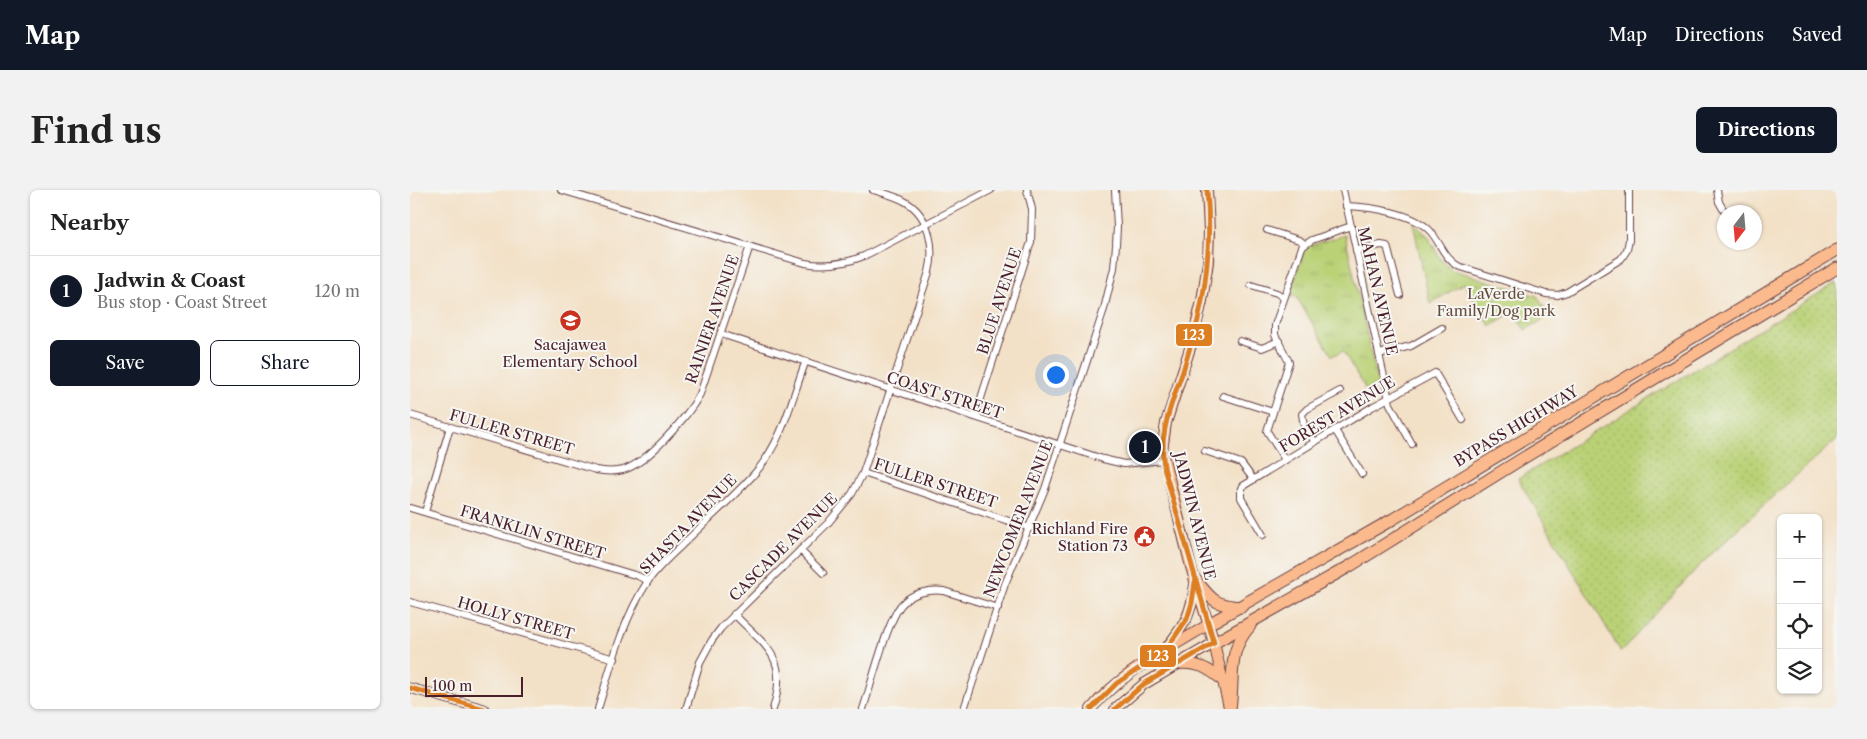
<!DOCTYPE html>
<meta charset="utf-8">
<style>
:root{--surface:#fff;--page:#f2f2f2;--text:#222;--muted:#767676;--line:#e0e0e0;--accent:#111827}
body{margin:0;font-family:"Libre Caslon Text",serif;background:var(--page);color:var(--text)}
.controls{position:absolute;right:15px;bottom:15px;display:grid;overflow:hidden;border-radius:8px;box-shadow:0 1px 4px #0004}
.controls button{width:45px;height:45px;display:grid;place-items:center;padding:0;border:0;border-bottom:1px solid var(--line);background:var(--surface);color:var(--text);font:25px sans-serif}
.compass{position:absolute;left:1307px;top:15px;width:45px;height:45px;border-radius:50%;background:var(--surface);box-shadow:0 1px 4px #0004;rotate:196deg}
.scale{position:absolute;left:15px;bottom:12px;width:98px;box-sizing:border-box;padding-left:5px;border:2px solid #4a1f2b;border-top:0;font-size:14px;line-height:18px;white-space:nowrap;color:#4a1f2b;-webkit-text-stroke:4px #f6f6f2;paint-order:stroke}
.you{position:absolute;left:645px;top:184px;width:18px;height:18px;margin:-12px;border:4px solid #fff;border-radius:50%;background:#1a73e8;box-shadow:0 0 0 8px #1a73e833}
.badge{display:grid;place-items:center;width:32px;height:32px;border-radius:50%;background:var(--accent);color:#fff;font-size:16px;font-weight:700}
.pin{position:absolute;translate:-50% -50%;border:2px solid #fff;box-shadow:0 1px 5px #0006}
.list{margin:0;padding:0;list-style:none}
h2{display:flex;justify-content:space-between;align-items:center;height:65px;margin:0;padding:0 20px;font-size:21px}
h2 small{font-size:16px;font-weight:400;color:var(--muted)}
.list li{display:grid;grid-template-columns:32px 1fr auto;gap:15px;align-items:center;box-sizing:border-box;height:70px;padding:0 20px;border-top:1px solid var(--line)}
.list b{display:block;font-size:19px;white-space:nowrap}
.list p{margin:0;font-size:16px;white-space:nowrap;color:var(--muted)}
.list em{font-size:16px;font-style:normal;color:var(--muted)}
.actions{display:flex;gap:10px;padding:15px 20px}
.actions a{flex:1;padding:11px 0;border:1px solid var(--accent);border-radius:8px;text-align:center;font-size:18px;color:var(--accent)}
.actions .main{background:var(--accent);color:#fff}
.icon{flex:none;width:28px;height:28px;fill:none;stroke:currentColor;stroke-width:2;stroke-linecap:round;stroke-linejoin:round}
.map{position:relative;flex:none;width:1427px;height:519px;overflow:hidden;border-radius:8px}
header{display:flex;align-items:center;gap:30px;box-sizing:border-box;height:70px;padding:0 25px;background:var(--accent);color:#fff}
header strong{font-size:24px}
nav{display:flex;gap:28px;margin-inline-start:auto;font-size:18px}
.intro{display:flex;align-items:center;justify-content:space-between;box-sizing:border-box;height:120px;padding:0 30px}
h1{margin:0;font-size:35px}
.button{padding:12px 22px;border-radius:8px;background:var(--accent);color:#fff;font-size:18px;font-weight:700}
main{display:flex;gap:30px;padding:0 30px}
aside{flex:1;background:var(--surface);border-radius:8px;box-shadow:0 1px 4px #0004}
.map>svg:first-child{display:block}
.grass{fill:url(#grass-dots);stroke:#827850}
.park{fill:url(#park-tufts);stroke:#827850}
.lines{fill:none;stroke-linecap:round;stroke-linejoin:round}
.street-casing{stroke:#633c42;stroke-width:8}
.secondary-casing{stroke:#633c42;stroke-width:11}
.primary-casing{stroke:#633c42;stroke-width:12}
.highway-casing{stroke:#633c42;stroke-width:13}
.street{stroke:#fff;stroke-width:6}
.secondary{stroke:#fde3d1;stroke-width:9}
.primary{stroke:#fbba8d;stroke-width:10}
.highway{stroke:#fbba8d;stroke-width:11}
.bus-1-casing{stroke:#f6f6f2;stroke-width:9}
.bus-1{stroke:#dd7e20;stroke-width:5}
.labels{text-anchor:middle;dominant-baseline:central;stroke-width:4;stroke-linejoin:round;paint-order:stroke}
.street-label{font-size:15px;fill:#4a1f2b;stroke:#f6f6f2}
.park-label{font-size:15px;fill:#664c3e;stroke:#f6f6f2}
.poi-label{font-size:15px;fill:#4a1f2b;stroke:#f6f6f2}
.line-badge{stroke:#f6f6f2;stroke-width:2}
.badge-label{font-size:14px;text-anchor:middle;font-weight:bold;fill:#fff}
</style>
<header>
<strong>Map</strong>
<nav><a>Map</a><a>Directions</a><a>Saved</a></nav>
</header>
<div class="intro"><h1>Find us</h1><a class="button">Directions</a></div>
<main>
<aside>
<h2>Nearby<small></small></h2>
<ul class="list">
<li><span class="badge">1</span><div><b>Jadwin &amp; Coast</b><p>Bus stop · Coast Street</p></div><em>120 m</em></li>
</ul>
<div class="actions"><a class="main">Save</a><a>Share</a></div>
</aside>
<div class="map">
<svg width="1427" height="519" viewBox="0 0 1427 519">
<defs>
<pattern id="grass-dots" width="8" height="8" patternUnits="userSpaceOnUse" patternTransform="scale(1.25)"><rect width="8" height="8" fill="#bad176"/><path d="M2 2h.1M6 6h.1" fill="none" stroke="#a1b366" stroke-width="1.8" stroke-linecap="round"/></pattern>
<pattern id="park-tufts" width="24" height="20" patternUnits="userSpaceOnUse" patternTransform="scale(1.25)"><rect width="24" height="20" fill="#bad176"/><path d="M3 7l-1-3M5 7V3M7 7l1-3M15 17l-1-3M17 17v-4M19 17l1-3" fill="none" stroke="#a1b366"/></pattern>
</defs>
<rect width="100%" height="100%" fill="#f6f6f2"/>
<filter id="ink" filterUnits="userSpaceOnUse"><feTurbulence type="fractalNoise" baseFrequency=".02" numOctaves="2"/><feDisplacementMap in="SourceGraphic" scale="10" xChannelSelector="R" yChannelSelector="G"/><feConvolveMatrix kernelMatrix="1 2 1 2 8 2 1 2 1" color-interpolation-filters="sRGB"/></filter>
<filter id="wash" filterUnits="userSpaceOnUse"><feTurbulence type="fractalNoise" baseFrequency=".0096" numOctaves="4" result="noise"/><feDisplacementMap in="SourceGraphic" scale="20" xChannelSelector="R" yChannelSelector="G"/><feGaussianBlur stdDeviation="1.12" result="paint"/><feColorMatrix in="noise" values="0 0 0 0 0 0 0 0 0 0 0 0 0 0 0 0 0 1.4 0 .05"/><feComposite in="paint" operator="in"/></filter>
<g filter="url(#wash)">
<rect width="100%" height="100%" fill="#f3e1c7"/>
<polygon class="grass" points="1427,92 1427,249 1358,311 1287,378 1211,462 1108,289"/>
<g class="park">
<polygon points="1003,33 1018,46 1029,67 1040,79 1127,106 1140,126 1115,140 1103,122 1080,136 1054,93 1020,114"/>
<polygon points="935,45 968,195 956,200 933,161 922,166 886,106 882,107 880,105 895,57"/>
</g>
</g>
<g filter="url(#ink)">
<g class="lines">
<defs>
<g id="street">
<path d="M151,0L395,73C416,77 434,74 454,66L581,0"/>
<polyline points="933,0 980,214 1002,254"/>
<polyline points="1307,0 1309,12 1313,19"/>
<path d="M936,16C961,17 1005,23 1021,42C1031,54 1034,68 1048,76L1136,104L1148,105L1157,102L1211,69L1217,60L1219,50V0"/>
<polyline points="857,40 889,50 895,54"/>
<polyline points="946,60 971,55 977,56 990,105"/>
<polyline points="841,95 867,103 874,108"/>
<polyline points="311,144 693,269 714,274 753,270"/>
<polyline points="830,151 852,158 869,151"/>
<polyline points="969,164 1001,156 1032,138"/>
<polyline points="813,206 863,222"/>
<path d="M0,225L186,280C196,282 204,282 213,280C238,273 278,226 290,204L340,56"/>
<polyline points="565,227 621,52 622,19 617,0"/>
<polyline points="925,240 952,284"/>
<polyline points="905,252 894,236 892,224 897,219 930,201"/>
<polyline points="795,261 831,273 843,289"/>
<polyline points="875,270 857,241 879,172 865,145 865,135 892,57 902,50 941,36"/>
<polyline points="453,283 620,338"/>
<polyline points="0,318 228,386 238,391"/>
<polyline points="15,322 40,237"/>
<polyline points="853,345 831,308 831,301 833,296 962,217 1025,183 1053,230"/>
<polyline points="390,360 413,383"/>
<polyline points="0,412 205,469"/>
<path d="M324,424C357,458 379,467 363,519"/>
<path d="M188,519C201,476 213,429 238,391C247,378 260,366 272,355C296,331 323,308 345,283C373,251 381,211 395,173"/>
<path d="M276,519L290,472L302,450L311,438L418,333L442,304L453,283L519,82C525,58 520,26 496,12C486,6 474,3 463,0"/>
<path d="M453,519C461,496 477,430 492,414C502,403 519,399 534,401L588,418"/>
<polyline points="554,519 595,394 635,299 694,119 704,78 706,55 707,37 705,0"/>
</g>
<polyline id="secondary" points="0,498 74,519"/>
<g id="primary">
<polyline points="797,0 799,41 798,72 792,111 782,152 756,233 752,261 781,377 804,453 819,517"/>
<path d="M758,456C776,433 781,424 785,395"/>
<path d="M768,474C787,472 798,478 812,490"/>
<path d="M681,519C713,481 758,460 799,434"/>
<polyline points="705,519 734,494 804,453"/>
</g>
<g id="highway">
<path d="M785,389C802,410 804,415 831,417"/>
<polyline points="799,434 983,329 1427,60"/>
<polyline points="804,453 940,376 1110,270 1427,78"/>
<path d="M820,519C825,486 816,463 840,436"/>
</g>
</defs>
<use href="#street" class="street-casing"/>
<use href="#secondary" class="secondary-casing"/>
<use href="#primary" class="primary-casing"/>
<use href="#highway" class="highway-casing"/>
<use href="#street" class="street"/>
<use href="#secondary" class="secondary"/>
<use href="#primary" class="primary"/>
<use href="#highway" class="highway"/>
<defs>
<g id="bus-1">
<polyline points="0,498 74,519"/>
<polyline points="681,519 707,493 755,461 777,429 782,413 785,392"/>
<path d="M705,519L734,494L804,453L756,285C746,249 761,215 773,181C778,164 783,147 788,130C798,87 801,44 797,0"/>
</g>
</defs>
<use href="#bus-1" class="bus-1-casing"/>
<use href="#bus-1" class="bus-1"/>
</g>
</g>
<defs>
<symbol id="school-disc" viewBox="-11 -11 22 22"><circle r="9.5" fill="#c8321e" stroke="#f6f6f2"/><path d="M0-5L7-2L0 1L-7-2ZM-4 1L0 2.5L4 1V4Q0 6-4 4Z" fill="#fff"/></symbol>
<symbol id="civic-disc" viewBox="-11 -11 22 22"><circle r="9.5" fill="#c8321e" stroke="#f6f6f2"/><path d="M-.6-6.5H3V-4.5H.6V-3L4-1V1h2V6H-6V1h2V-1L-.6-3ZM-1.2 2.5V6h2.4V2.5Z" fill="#fff"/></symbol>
</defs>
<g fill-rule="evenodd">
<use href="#school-disc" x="148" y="118" width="25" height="25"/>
<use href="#civic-disc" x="722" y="334" width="25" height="25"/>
</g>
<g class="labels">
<g class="street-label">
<text transform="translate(968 101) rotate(77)">MAHAN AVENUE</text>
<text transform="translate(589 111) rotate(-72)">BLUE AVENUE</text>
<text transform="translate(302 129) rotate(-71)">RAINIER AVENUE</text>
<text transform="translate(535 205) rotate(18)">COAST STREET</text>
<text transform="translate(927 224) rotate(-31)">FOREST AVENUE</text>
<text transform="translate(1106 236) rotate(-31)">BYPASS HIGHWAY</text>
<text transform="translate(102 242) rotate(16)">FULLER STREET</text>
<text transform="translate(526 293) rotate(18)">FULLER STREET</text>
<text transform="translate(785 326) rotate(76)">JADWIN AVENUE</text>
<text transform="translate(608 329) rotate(-69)">NEWCOMER AVENUE</text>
<text transform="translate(278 334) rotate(-46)">SHASTA AVENUE</text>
<text transform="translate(123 342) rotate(17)">FRANKLIN STREET</text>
<text transform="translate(373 357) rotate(-45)">CASCADE AVENUE</text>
<text transform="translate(106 428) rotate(16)">HOLLY STREET</text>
</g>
<g class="park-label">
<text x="1086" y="103">LaVerde<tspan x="1086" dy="17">Family/Dog park</tspan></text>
</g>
<g class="poi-label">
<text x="160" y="154">Sacajawea<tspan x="160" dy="17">Elementary School</tspan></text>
<text x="718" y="338" text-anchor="end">Richland Fire<tspan x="718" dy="17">Station 73</tspan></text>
</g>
</g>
<g class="line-badge">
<rect x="765" y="133" width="38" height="24" rx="5" fill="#dd7e20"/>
<rect x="729" y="454" width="38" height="24" rx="5" fill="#dd7e20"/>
</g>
<g class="badge-label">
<text x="784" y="150">123</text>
<text x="748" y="471">123</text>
</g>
</svg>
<div class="controls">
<button>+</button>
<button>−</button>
<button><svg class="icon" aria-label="locate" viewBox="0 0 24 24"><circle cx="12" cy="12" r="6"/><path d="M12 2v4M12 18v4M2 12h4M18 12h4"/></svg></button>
<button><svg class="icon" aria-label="layers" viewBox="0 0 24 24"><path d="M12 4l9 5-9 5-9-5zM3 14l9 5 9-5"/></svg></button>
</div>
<svg class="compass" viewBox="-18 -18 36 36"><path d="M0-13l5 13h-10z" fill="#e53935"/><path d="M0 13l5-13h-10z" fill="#767676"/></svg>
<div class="scale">100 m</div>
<div class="you"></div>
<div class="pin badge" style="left:735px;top:257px">1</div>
</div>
</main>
